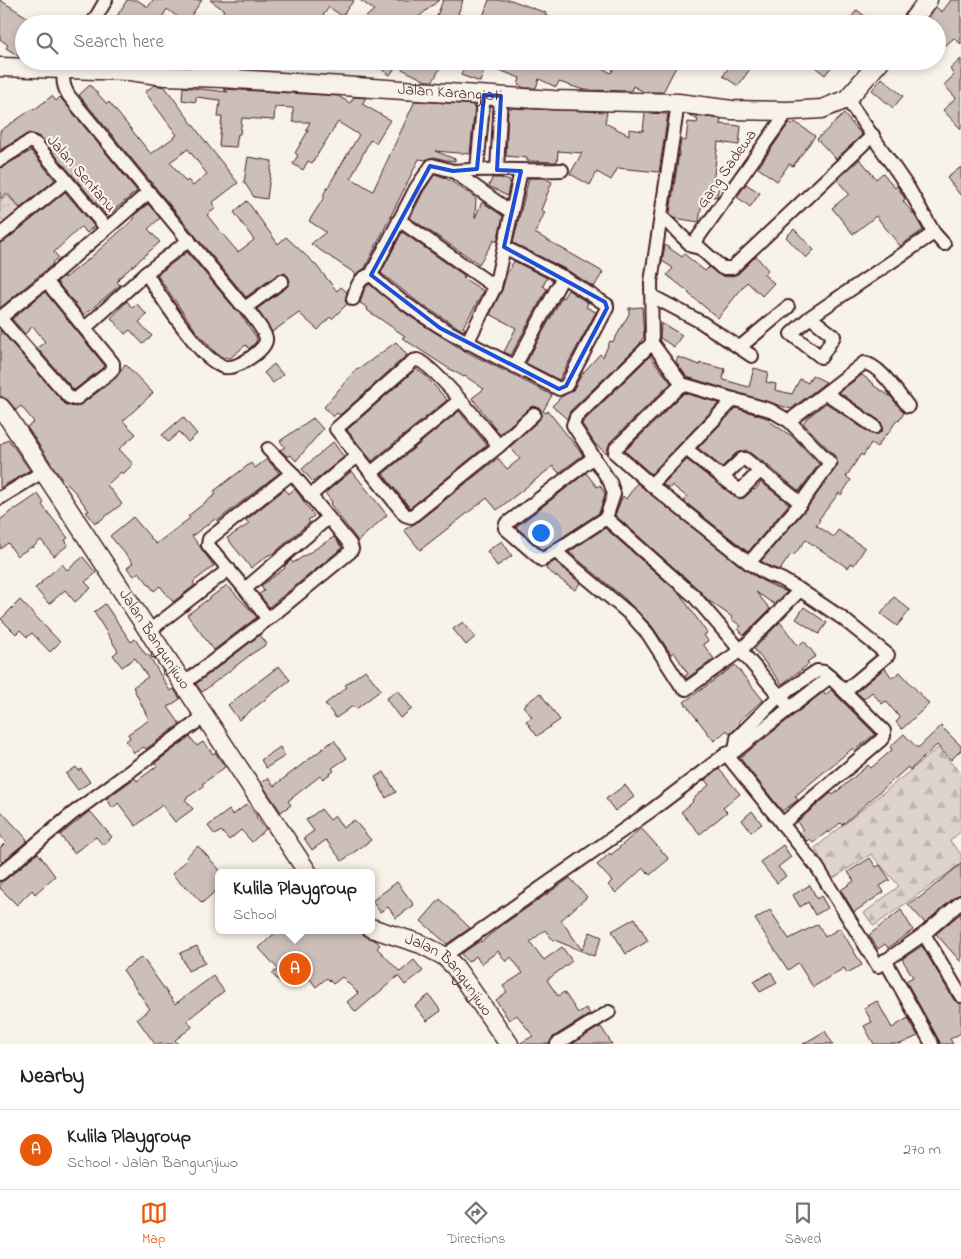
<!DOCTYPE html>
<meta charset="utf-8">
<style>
:root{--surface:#fff;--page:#f2f2f2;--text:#202124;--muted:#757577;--line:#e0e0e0;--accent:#ea580c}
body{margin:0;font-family:"Indie Flower",sans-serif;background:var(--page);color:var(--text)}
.you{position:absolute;left:540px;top:532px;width:18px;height:18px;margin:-12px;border:4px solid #fff;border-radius:50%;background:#1a73e8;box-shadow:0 0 0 8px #1a73e833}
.badge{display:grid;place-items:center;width:32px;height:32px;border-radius:50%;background:var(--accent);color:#fff;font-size:16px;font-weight:700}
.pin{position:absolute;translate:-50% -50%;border:2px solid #fff;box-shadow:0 1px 5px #0006}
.popup{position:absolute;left:215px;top:869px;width:160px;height:65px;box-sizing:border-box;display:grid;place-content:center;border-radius:8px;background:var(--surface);filter:drop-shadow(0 1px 4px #0005);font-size:16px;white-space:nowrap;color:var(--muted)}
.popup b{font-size:19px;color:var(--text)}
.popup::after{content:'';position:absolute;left:50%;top:100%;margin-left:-10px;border:10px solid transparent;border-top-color:var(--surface)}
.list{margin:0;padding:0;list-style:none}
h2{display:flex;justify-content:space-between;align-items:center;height:65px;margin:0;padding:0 20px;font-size:21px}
h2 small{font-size:16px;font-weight:400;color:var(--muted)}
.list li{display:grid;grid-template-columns:32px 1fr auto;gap:15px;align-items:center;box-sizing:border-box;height:80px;padding:0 20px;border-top:1px solid var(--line)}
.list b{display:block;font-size:19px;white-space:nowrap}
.list p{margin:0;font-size:16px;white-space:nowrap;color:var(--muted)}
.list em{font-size:16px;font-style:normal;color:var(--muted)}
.icon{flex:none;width:28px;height:28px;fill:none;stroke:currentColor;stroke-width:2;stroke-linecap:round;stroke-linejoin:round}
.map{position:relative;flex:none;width:961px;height:1044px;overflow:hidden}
.search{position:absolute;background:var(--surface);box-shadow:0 2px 8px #0003;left:15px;right:15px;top:15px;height:55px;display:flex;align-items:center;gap:12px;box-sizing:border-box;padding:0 18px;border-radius:28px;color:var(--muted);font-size:19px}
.sheet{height:145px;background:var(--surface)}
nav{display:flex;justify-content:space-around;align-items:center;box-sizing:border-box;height:70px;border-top:1px solid var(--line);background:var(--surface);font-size:14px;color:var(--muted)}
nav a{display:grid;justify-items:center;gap:2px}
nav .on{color:var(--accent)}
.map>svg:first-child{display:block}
.forest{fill:url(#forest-firs);stroke:#947a7c}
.park{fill:url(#park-tufts);stroke:#947a7c}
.building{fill:#ccbfb9;stroke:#4a1f2b;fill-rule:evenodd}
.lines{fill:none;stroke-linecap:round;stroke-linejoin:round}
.street-casing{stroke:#4a1f2b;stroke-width:16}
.secondary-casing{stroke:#4a1f2b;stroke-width:21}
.street{stroke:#f7f3e8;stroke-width:12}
.secondary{stroke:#f7f3e8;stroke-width:18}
.marked{fill:none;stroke:#1d4ed8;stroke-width:4;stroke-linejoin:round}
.labels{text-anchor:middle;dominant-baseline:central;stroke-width:4.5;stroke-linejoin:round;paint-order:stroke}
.street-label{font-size:16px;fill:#4a1f2b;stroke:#f7f3e8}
</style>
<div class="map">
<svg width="961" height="1044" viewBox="0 0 961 1044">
<defs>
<pattern id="forest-firs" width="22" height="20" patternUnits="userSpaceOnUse" patternTransform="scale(1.25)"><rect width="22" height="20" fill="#ded4cc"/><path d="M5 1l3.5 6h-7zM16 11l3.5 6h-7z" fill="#c0b6af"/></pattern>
<pattern id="park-tufts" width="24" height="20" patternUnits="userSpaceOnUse" patternTransform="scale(1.25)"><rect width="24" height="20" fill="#ded4cc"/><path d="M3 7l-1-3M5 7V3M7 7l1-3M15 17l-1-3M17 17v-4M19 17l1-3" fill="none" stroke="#c0b6af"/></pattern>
</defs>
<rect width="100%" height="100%" fill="#f7f3e8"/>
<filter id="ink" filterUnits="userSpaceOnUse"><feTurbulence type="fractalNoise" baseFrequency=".02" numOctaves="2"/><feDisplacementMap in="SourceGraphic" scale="10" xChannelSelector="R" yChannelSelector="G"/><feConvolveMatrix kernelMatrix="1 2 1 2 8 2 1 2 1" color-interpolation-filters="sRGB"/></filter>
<g filter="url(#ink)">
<polygon class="forest" points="938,748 961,774 961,831 950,841 961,854 961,864 874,926 864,913 899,886 871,854 832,879 815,848"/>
<polygon class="park" points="7,195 22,211 7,224 0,218 0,201"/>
<g class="building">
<polygon points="0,0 38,24 24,24 24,57 20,57 6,48 8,45 0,39"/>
<polygon points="127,0 137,0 148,7 153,0 202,0 186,23 167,9 158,24 112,24"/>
<polygon points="210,0 354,0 342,16 329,7 317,24 234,24 227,19 228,17 222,13 224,10"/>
<polygon points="360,0 439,0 410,24 358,24 374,10"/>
<polygon points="443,0 463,0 458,14 481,22 489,0 511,0 546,13 545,15 564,24 434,24"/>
<polygon points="951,0 961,0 961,44 954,38 937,53 937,23 929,17 936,7 942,12"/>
<polygon points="857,10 875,24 846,24"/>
<polygon points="961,59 961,129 943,110 956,98 944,85 954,75 950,69"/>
<polygon points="181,61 205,61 202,67 188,66"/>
<polygon points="369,61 444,61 433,81 426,81 396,66 390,75"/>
<polygon points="466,61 589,61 611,73 618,61 679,61 663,92 644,92 633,86 631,91 584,90 559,82 556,87 539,79 536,88 525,88 518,85 520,78 486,65 480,82 461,75"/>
<polygon points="733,61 745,61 752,66 738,86 723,76"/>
<polygon points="807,61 836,61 825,75"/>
<polygon points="882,78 903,96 893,108 872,90"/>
<path d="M90,85L107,104L109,102L151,154L177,135L145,92L154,85L165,87L208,145L238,183L212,203L216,208L207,215L219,230L238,252L254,240L234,212L247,201L278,244L286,237L315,264L337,291L341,287L347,292L345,301L347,304L332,319L330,317L318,330L299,313L272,332L257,309L287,287L290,281L288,276L285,273L278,274L246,297L79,95ZM188,149L207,174L193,186L188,180L186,182L170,162Z"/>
<polygon points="183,87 228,92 223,89 338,96 350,103 354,97 366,98 362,104 390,120 376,143 370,140 351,178 373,191 415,101 475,105 470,154 435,151 455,159 455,161 446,160 434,157 426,160 419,159 365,268 356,274 311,244 326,232 309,221 325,196 323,195 359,135 338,122 312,163 308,161 303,170 293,164 298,155 295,153 308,131 306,130 310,122 293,122 293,108 275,107 274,120 242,118 240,134 238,134 236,147 219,146 222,117 218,117 220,100 196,97 196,102 182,100"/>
<polygon points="52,96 56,101 60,97 137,191 107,216 40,137 29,133 0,150 0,131 34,108 35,109"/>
<polygon points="508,108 607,112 605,123 629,135 629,129 643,131 645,113 668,114 659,172 618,168 611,180 597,172 590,185 570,174 582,153 558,151 557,162 527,161 527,158 506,156"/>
<polygon points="844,114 862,135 836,159 817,139"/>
<polygon points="689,115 721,119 720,124 741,126 739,145 718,142 713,183 719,183 717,197 703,195 699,222 674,218 670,213 681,140 686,141 688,122 697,123 698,120"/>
<polygon points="795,122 815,136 793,166 789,164 777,181 758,168 789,123 792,125"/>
<polygon points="31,151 55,180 20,208 7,193 0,199 0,168"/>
<polygon points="248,157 272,161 267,199 254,197 244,182"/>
<polygon points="860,159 876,179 883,173 895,188 897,186 905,199 903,201 915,216 923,230 900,246 876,216 853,234 832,208 849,194 837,180"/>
<polygon points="961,167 961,196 947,178"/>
<polygon points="435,174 446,178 476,198 475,218 482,202 503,216 497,242 494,240 479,264 410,218 423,192"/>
<polygon points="492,178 501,178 510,181 507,196 489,186"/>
<polygon points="529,178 544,178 552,182 541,210 545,212 535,233 603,272 594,287 567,270 513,243"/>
<polygon points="746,184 760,193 750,207 737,197"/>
<polygon points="65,192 94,226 87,233 81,227 54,252 58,257 52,263 53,264 0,308 0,243 5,241"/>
<polygon points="148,204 160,218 148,229 160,242 118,279 119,280 117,282 120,285 84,315 57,282 64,276 65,278 90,258 135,218 133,216"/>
<polygon points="794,229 814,250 806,258 786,237"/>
<polygon points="402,232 465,276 463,278 484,291 463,327 465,328 464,331 419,303 381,273"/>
<polygon points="665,245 682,257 684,254 705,271 709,267 717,274 727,277 738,274 756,256 768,270 763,274 774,283 762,296 747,282 718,318 688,293 689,292 667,275 673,268 662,261"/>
<polygon points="187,252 235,309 239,312 257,338 256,342 249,349 246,345 229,359 228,357 224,358 216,353 196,331 157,275"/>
<polygon points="514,261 547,278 543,286 547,289 511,355 504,352 516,328 490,314 502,290 507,273"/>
<polygon points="369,284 409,316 463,350 552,395 543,411 546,413 548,411 583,455 559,473 553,466 497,510 487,498 420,550 404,530 416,523 498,458 507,469 520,459 510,447 539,420 542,413 540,408 532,406 500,434 472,398 484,389 465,376 464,377 448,368 402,338 405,336 367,310 368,308 360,303 364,290"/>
<polygon points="568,290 588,303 586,307 596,312 559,380 526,363 562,297 563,298"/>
<polygon points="45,292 105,366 74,390 37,348 45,342 33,326 25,334 12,319"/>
<polygon points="127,301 132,308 137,304 147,315 139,322 152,336 143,344 130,330 125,334 111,318"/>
<polygon points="642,307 644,336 639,345 570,411 567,419 552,406 561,397 573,390 582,374 600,354 603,357 610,341 613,342 629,314 629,308"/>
<polygon points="661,323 682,335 674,347 660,338"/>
<polygon points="0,330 66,405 76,407 82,404 116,378 125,364 153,393 123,421 136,434 119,449 133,464 123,474 121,472 107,485 122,504 98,522 95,523 86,512 89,511 75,492 61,478 27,427 34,422 21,406 16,410 8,400 0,396"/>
<polygon points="396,342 407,355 340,415 337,413 333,417 324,407 357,368 359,369"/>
<polygon points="650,356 671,383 610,442 606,453 595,444 582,424 583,422"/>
<polygon points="678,357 700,365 700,363 725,369 723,378 724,380 749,387 754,368 768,372 766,382 776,384 775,390 792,394 800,379 808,383 812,375 826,382 791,409 687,377 676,362"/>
<polygon points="274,364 283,375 273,383 264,373"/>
<polygon points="416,369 426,376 447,400 372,461 347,430"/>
<polygon points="862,375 874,384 873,385 891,397 904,413 899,421 897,420 887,435 886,434 877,447 871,443 863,456 861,454 846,477 851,480 841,495 839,493 819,519 820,520 816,525 834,537 838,530 865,548 854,565 851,563 848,568 806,540 793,556 791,554 780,570 771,567 761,561 807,508 838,465 836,457 803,423 807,418 826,403 871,434 878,434 882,431 883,427 880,421 839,392"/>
<polygon points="684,393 719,403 651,474 625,451"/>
<polygon points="736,408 770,419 769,421 793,437 819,464 799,491 766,464 746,450 736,453 722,467 698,448"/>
<polygon points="459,411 487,445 410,508 383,474"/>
<polygon points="183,417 197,434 188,442 179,432 168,442 162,435"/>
<polygon points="313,418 323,429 296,461 291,455 288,457 280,450 285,447 280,441"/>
<polygon points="8,439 30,470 0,488 0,445"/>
<polygon points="333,442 344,457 313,482 302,469"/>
<polygon points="267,459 279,473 217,521 215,519 192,536 214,566 193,582 195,585 173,602 160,586 154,591 139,572 134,576 127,568 133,563 110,536 133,517 156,544 190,518 188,516 216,494 214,491 251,463 255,468"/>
<polygon points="687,460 738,499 744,498 754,489 755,490 761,482 789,504 748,552 684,501 687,497 672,485 669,489 663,484"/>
<polygon points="352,471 387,515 358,541 330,504 332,502 325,493"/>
<polygon points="586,473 597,487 600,485 605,494 599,513 543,550 516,527"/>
<polygon points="637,483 744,569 763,581 787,592 774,604 756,592 770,609 744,635 738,629 741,626 731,619 732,617 708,600 699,590 615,515 621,500 623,496 626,499"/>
<polygon points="285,489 288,494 295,489 314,516 308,520 310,522 274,553 267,556 251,568 227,538 249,524 246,520"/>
<polygon points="38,494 44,503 42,505 68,538 65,540 68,545 54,556 41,540 32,548 31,547 17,556 8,543 0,549 0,520 15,508 16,509"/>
<polygon points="605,528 680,594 707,633 704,635 708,641 703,644 714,659 686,679 685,676 688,674 674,652 671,654 652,626 624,598 569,552"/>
<polygon points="334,537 342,548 269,607 259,594 264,591 261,586 285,568 284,567 291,560 293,563"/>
<polygon points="502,541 512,556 497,566 487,551"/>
<polygon points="83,557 96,573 85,582 91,588 75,602 65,590 49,604 35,588 42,583 41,582 62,564 67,570"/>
<polygon points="555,561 580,583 575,590 546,569 547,566"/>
<polygon points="227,585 257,617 214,650 187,615"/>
<polygon points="894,597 910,610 897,626 881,614"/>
<polygon points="20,600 60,642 50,652 32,633 27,637 20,630 16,634 1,619"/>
<polygon points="105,604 131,642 135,639 146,655 148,654 170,691 174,689 180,699 168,707 180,724 146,749 144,747 134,753 126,741 130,738 128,734 149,720 133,687 148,677 135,658 122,667 113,655 118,651 94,612"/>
<polygon points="804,607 827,623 819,634 796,619"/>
<polygon points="463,622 475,637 466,645 453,629"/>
<polygon points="780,622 798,646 804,641 816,656 807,662 809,664 782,684 754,649"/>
<polygon points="260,635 267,644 250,655 202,692 196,684"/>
<polygon points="735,665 763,700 738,722 740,724 730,734 727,730 714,741 684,702"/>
<polygon points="279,666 290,680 239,720 228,705"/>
<polygon points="885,668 892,678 900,672 929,704 902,729 896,722 900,718 886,701 882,704 872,692 864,699 856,692"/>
<polygon points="365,670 381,690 356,709 353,706 336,718 325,704 347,687 345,685"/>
<polygon points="398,690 412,709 400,718 386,699"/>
<polygon points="831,690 875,734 855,750 853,748 795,796 798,800 782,811 740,758 823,692 825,695"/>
<polygon points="540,693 560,720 537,736 526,721 532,717 523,706"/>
<polygon points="941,726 961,746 961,750 951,760 937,745 910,770 908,767 842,825 840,823 829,833 828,831 813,843 810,839 807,841 800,833 803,830 797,822 831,793 833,795 868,765 871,768 892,750 890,747 904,734 916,747 919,747"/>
<polygon points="190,737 197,746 203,742 213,754 215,752 225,767 202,784 204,786 185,799 193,809 175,822 162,805 136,826 118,803 113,808 106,799 135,778 137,781 157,766 155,763"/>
<polygon points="334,740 347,758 332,768 334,771 323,779 320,776 288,801 291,805 281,812 261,783 268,778 274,786"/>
<polygon points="280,747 285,756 266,768 261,760"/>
<polygon points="76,767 79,771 81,769 90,782 78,790 66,774"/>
<polygon points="719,769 740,794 723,808 727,812 700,834 681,812 693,802 692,800 709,785 705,780"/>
<polygon points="384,772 396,792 386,798 375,777"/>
<polygon points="625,785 634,797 615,811 606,799"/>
<polygon points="247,804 257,816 256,817 266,829 252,842 241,830 229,840 221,831 215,835 208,826 229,810 233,815"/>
<polygon points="321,809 330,820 335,816 343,828 354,820 371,840 342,861 326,840 312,850 304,838 314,831 306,820"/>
<polygon points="0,810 26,838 27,841 2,862 0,860 0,848 6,842 0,835"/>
<polygon points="90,811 112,837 103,845 96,837 74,853 60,835"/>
<polygon points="752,811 762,824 751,832 742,820"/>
<polygon points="641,828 669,859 650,875 643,868 616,893 608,885 612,881 597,865 610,853 611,855"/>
<polygon points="783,845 791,857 778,867 786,876 777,883 760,862"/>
<polygon points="198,846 219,869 219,888 202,903 185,885 184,887 172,874 188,859 186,857"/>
<polygon points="38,853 55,876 35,894 32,890 17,905 0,888 0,882 5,880"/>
<polygon points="870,858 876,867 880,865 890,880 880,886 884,892 854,912 841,890 854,881 848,872"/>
<polygon points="961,864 961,894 956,896 925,923 908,904 917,898 918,899"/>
<polygon points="570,878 587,897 561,920 582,950 590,932 602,937 594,956 552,939 545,930 530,942 544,960 562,947 572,961 547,980 558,996 564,992 578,1013 586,1008 590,1014 553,1037 549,1044 519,1044 533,1036 517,1015 509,1020 496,1000 507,992 503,986 523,973 511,957 506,962 498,951 481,964 476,956 468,962 461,954 480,941 481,942 501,926"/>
<polygon points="397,882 414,905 396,918 388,907 380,912 372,901"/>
<polygon points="810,885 817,899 821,896 828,908 815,915 808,902 800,907 793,895"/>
<polygon points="440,899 470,928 447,944 421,921"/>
<polygon points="770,910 789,939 818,924 825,937 840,928 862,965 847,973 844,968 813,987 798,963 788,970 755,919"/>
<polygon points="901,910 913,930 888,948 885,944 878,949 869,935"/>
<polygon points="961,913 961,962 936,934"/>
<polygon points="635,918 648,941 626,954 612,931"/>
<polygon points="278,930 361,930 364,935 376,941 380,945 377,948 400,972 414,960 423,971 405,985 398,976 356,1012 347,1002 358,993 342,977 333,984 327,978 316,987 310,979 306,982 296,969 280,982 272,974 278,969 259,948"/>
<polygon points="197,946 205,963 188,971 180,953"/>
<polygon points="922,946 954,1000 961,1004 961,1033 950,1039 953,1044 941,1044 906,981 913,977 902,959"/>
<polygon points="142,957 175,1004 213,976 224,991 187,1020 192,1027 175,1040 178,1044 155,1044 137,1019 150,1009 123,970"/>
<polygon points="771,972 777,983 760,992 754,982"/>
<polygon points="429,995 441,1011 427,1021 415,1006"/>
<polygon points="877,1001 892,1028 908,1018 918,1036 900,1044 874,1044 864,1026 872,1022 864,1008"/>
<polygon points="601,1027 612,1044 572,1044 598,1028"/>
<polygon points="825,1031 833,1044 803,1044"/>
</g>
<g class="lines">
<defs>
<g id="street">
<polyline points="92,24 106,0"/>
<path d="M68,63C61,75 62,85 69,96L241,304L245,306L249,305L282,281"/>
<polyline points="847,99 909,189 934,233 944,244"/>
<polyline points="678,103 651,282 652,343 576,417 573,425 610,482 614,494 606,518 694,596 790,708 735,751 726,754 817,867 878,966 924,934 961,996"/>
<polyline points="0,160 27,143 30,141 36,144 106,228"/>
<polyline points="477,169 484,95"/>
<polyline points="497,170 501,96"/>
<path d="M453,171C489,168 525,171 562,170"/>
<polyline points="661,216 692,246 700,248 722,268 732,268 873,135"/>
<polyline points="399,220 495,287"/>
<polyline points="0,235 66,181"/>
<path d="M189,240L146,273C160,296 175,318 192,339C199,348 206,357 216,363C220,366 225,368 230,367C240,366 268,349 266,338C264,329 250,314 245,306"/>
<polyline points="692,246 788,111"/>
<path d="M371,275C425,327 494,354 559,389L566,386L607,308V305L563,277L504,247"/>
<polyline points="652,296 701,322 752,356"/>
<path d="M353,299C356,288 359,277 371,275L416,188L432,165L453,171L511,212"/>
<polyline points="810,317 834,336 821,357 791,334 810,317 934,233"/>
<polyline points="0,318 69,397 74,399 77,398 110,372 113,369 113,363 46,281"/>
<polyline points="0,318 46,281 149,192"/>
<polyline points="85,328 146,273"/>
<polyline points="467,343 495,287 521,171"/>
<polyline points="652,343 682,384 770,410 789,421 830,463 801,503 749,563"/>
<polyline points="740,347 788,307"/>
<polyline points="515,366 563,277"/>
<polyline points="682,384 616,448 615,453 657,490 749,563 767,574 781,579 800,590 842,618 888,655 845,691"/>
<polyline points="826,393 875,427"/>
<path d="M789,421L864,363C880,365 898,394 908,406"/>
<path d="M499,446C486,430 432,363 417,360L413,361L336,429L405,515L411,517L499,446L534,414"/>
<polyline points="686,449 740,491 761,470"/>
<polyline points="594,457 506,524 505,528 542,560 606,518"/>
<polyline points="292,473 209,539 208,545 245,589 328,518"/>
<polyline points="371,473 460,400"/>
<polyline points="722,478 742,459 745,459 801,503"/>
<polyline points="651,485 734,399"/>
<polyline points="310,496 341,469 358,456"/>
<polyline points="0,498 44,471"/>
<polyline points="556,552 632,616 648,634 682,687 686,689 741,650 800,590"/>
<polyline points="245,589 268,619"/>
<polyline points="149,631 229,569"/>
<polyline points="183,684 268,619 350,552 352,549 350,544 292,473 268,449"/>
<polyline points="790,708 830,677"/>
<polyline points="735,751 737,738 779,696 817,671 824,672 830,677 884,731 884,736 881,740 782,824"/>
<polyline points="0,874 72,814 205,716"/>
<polyline points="924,934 961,902"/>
<polyline points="444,956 652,810 726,754"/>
<polyline points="885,960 932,1044"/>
<polyline points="557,1044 609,1012"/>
</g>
<g id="secondary">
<polyline points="910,24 928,0"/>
<path id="s1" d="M0,67L130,71L165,76L222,78L553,100L678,103L732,110L788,111L822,109L847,99L880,61"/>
<path id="s2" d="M0,407L5,413L308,873"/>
<path id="s3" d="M371,928L421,944L444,956L455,967L509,1044"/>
</g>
</defs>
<use href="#street" class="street-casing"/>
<use href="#secondary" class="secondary-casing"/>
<use href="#street" class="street"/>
<use href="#secondary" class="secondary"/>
</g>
</g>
<path class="marked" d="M484,95L501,96L497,170L521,171L504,247L605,302L607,308L566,386L559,389L440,328L371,275L430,166L453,171L477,169Z"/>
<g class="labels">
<g class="street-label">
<text stroke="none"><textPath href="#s1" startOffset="451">Jalan Karangjati</textPath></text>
<text transform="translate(727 169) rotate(-55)">Gang Sadewa</text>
<text transform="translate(81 174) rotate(49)">Jalan Sentanu</text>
<text stroke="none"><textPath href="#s2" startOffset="279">Jalan Bangunjiwo</textPath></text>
<text stroke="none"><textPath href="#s3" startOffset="94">Jalan Bangunjiwo</textPath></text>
</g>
</g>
</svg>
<div class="you"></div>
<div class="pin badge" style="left:295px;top:969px">A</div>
<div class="popup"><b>Kulila Playgroup</b>School</div>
<div class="search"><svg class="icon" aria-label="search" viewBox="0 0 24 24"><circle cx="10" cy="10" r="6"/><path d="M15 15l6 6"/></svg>Search here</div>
</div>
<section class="sheet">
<h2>Nearby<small></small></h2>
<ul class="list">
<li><span class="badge">A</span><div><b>Kulila Playgroup</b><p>School · Jalan Bangunjiwo</p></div><em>270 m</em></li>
</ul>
</section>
<nav>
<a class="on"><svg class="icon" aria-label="map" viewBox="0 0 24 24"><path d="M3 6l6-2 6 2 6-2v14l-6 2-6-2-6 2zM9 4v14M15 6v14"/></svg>Map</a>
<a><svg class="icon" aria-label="directions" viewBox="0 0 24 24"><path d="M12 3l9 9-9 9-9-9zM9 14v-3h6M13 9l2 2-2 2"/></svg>Directions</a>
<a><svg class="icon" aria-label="saved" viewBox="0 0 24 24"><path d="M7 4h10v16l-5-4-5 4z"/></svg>Saved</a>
</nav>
